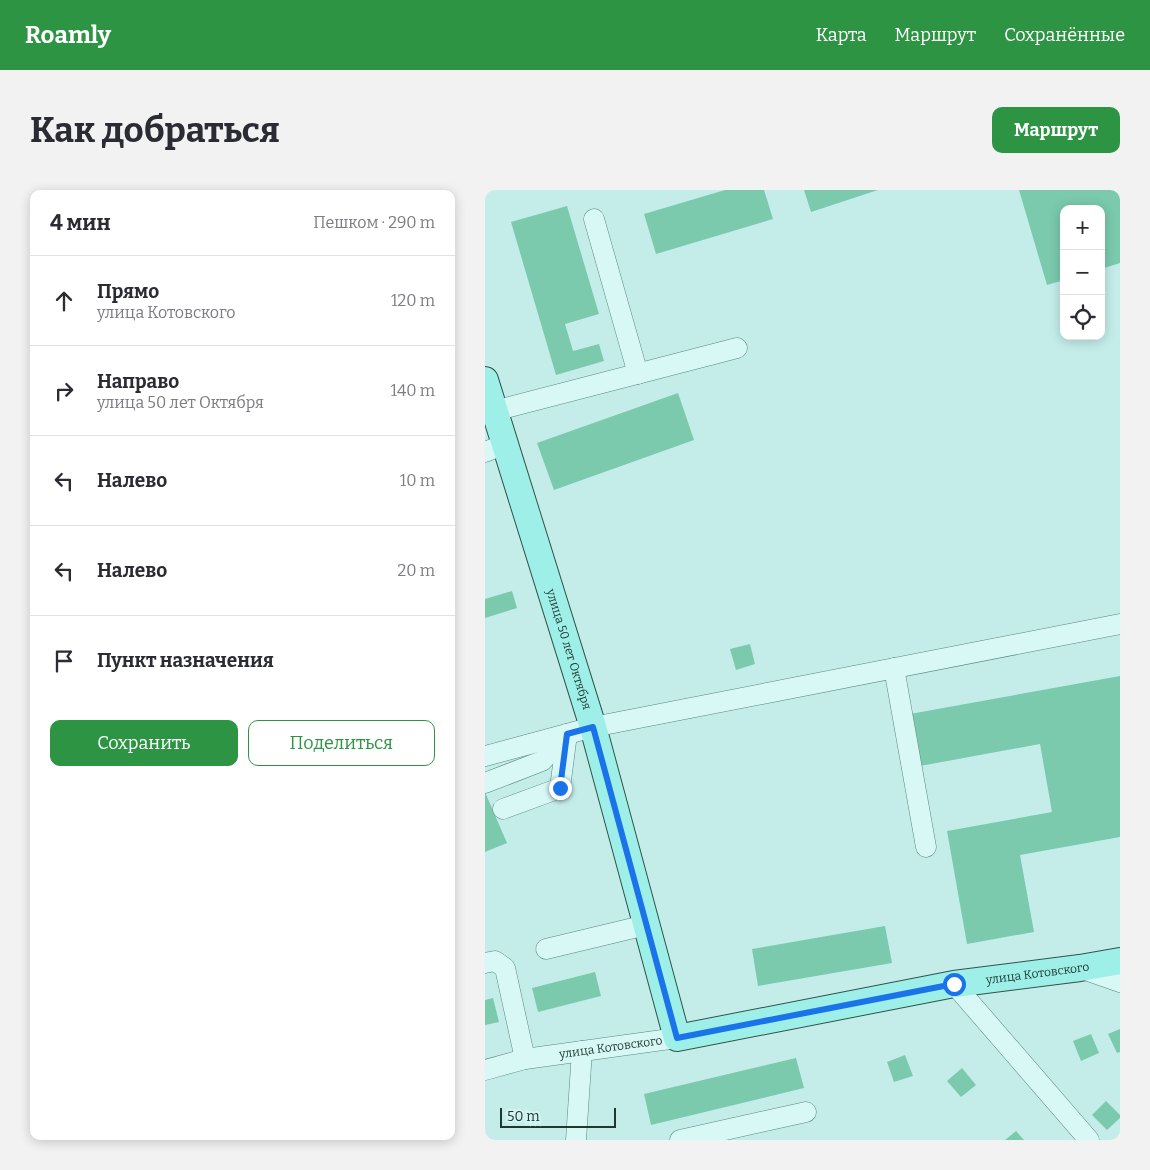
<!DOCTYPE html>
<html lang="ru">
<meta charset="utf-8">
<style>
:root{--surface:#fff;--page:#f2f2f3;--text:#2b2b33;--muted:#7c7c81;--line:#e1e1e2;--accent:#2d9444}
body{margin:0;font-family:Bitter,serif;background:var(--page);color:var(--text)}
.controls{position:absolute;right:15px;top:15px;display:grid;overflow:hidden;border-radius:10px;box-shadow:0 2px 12px #0003}
.controls button{width:45px;height:45px;display:grid;place-items:center;padding:0;border:0;border-bottom:1px solid var(--line);background:var(--surface);color:var(--text);font:25px sans-serif}
.scale{position:absolute;left:15px;bottom:12px;width:116px;box-sizing:border-box;padding-left:5px;border:2px solid #1e3730;border-top:0;font-size:14px;line-height:18px;white-space:nowrap;color:#1e3730;-webkit-text-stroke:4px #d3f4f2;paint-order:stroke}
.stop{position:absolute;width:15px;height:15px;margin:-11px;border:4px solid #1a73e8;border-radius:50%;background:#fff}
.stop.end{background:#1a73e8;border-color:#fff;box-shadow:0 1px 5px #0008}
.list{margin:0;padding:0;list-style:none}
h2{display:flex;justify-content:space-between;align-items:center;height:65px;margin:0;padding:0 20px;font-size:21px}
h2 small{font-size:16px;font-weight:400;color:var(--muted)}
.list li{display:grid;grid-template-columns:32px 1fr auto;gap:15px;align-items:center;box-sizing:border-box;height:90px;padding:0 20px;border-top:1px solid var(--line)}
.list b{display:block;font-size:19px;white-space:nowrap}
.list p{margin:0;font-size:16px;white-space:nowrap;color:var(--muted)}
.list em{font-size:16px;font-style:normal;color:var(--muted)}
.actions{display:flex;gap:10px;padding:15px 20px}
.actions a{flex:1;padding:11px 0;border:1px solid var(--accent);border-radius:10px;text-align:center;font-size:18px;color:var(--accent)}
.actions .main{background:var(--accent);color:#fff}
.icon{flex:none;width:28px;height:28px;fill:none;stroke:currentColor;stroke-width:2;stroke-linecap:round;stroke-linejoin:round}
.map{position:relative;flex:none;width:635px;height:950px;overflow:hidden;border-radius:10px}
header{display:flex;align-items:center;gap:30px;box-sizing:border-box;height:70px;padding:0 25px;background:var(--accent);color:#fff}
header strong{font-size:24px}
nav{display:flex;gap:28px;margin-inline-start:auto;font-size:18px}
.intro{display:flex;align-items:center;justify-content:space-between;box-sizing:border-box;height:120px;padding:0 30px}
h1{margin:0;font-size:35px}
.button{padding:12px 22px;border-radius:10px;background:var(--accent);color:#fff;font-size:18px;font-weight:700}
main{display:flex;gap:30px;padding:0 30px}
aside{flex:1;background:var(--surface);border-radius:10px;box-shadow:0 2px 12px #0003}
.map>svg:first-child{display:block}
.building{fill:#7bcaae}
.lines{fill:none;stroke-linecap:round;stroke-linejoin:round}
.minor-casing{stroke:#5b877c;stroke-width:21}
.major-casing{stroke:#2f5449;stroke-width:28}
.minor{stroke:#d7f8f5;stroke-width:20}
.major{stroke:#9defe8;stroke-width:26}
.route{stroke:#1a73e8;stroke-width:6}
.labels{text-anchor:middle;dominant-baseline:central;stroke-width:4;stroke-linejoin:round;paint-order:stroke}
.street-label{font-size:12px;fill:#1e3730;stroke:#d3f4f2}
</style>
<header>
<strong>Roamly</strong>
<nav><a>Карта</a><a>Маршрут</a><a>Сохранённые</a></nav>
</header>
<div class="intro"><h1>Как добраться</h1><a class="button">Маршрут</a></div>
<main>
<aside>
<h2>4 мин<small>Пешком · 290 m</small></h2>
<ul class="list">
<li><svg class="icon" aria-label="ahead" viewBox="0 0 24 24"><path d="M12 20V5M6 11l6-6 6 6"/></svg><div><b>Прямо</b><p>улица Котовского</p></div><em>120 m</em></li>
<li><svg class="icon" aria-label="right" viewBox="0 0 24 24"><path d="M7 20v-9h11M14 6l5 5-5 5"/></svg><div><b>Направо</b><p>улица 50 лет Октября</p></div><em>140 m</em></li>
<li><svg class="icon" aria-label="left" viewBox="0 0 24 24"><path d="M17 20v-9H6M10 6l-5 5 5 5"/></svg><div><b>Налево</b></div><em>10 m</em></li>
<li><svg class="icon" aria-label="left" viewBox="0 0 24 24"><path d="M17 20v-9H6M10 6l-5 5 5 5"/></svg><div><b>Налево</b></div><em>20 m</em></li>
<li><svg class="icon" aria-label="arrive" viewBox="0 0 24 24"><path d="M6 21V4h12l-3 4 3 4H6"/></svg><div><b>Пункт назначения</b></div></li>
</ul>
<div class="actions"><a class="main">Сохранить</a><a>Поделиться</a></div>
</aside>
<div class="map">
<svg width="635" height="950" viewBox="0 0 635 950">
<rect width="100%" height="100%" fill="#c4edea"/>
<g class="building">
<polygon points="240,0 279,0 288,29 171,64 159,24"/>
<polygon points="319,0 393,0 326,22"/>
<polygon points="534,0 635,0 635,73 616,79 616,19 579,19 579,90 562,95"/>
<polygon points="82,16 114,124 80,134 88,161 114,154 119,171 71,185 26,32"/>
<polygon points="193,203 209,250 69,300 52,253"/>
<polygon points="27,401 32,418 0,428 0,409"/>
<polygon points="265,454 270,474 251,480 245,459"/>
<polygon points="635,486 635,647 535,665 549,742 482,754 462,641 567,622 555,554 435,576 425,524"/>
<polygon points="0,602 22,653 0,662"/>
<polygon points="400,736 407,773 273,796 267,759"/>
<polygon points="110,782 116,806 53,822 47,798"/>
<polygon points="8,808 14,832 0,835 0,810"/>
<polygon points="635,839 635,862 632,863 623,844"/>
<polygon points="606,844 614,863 596,871 588,851"/>
<polygon points="420,865 428,886 409,892 402,872"/>
<polygon points="311,868 319,898 166,935 159,904"/>
<polygon points="477,878 491,895 476,907 462,891"/>
<polygon points="621,911 635,925 635,928 622,940 607,925"/>
<polygon points="531,941 539,950 520,950"/>
</g>
<g class="lines">
<defs>
<g id="minor">
<polyline points="109,29 153,184"/>
<polyline points="9,221 252,158"/>
<polyline points="0,262 20,254"/>
<polyline points="409,478 441,657"/>
<polyline points="0,566 108,537 635,434"/>
<polyline points="0,593 57,571 82,544"/>
<polyline points="18,619 75,598 82,544"/>
<polyline points="61,759 161,735"/>
<polyline points="0,773 10,771 20,778 40,869"/>
<polyline points="595,778 635,792"/>
<polyline points="469,794 604,950"/>
<path id="s1" d="M0,880L40,869L192,848"/>
<polyline points="91,950 97,861"/>
<polyline points="195,950 321,922"/>
</g>
<g id="major">
<path id="s2" d="M0,190L108,537L192,848L469,794L595,778L635,771"/>
</g>
</defs>
<use href="#minor" class="minor-casing"/>
<use href="#major" class="major-casing"/>
<use href="#minor" class="minor"/>
<use href="#major" class="major"/>
</g>
<g class="lines">
<polyline class="route" points="75,598 82,544 108,537 192,848 469,794"/>
</g>
<g class="labels">
<g class="street-label">
<text stroke="none"><textPath href="#s2" startOffset="282">улица 50 лет Октября</textPath></text>
<text stroke="none"><textPath href="#s2" startOffset="1052">улица Котовского</textPath></text>
<text stroke="none"><textPath href="#s1" startOffset="128">улица Котовского</textPath></text>
</g>
</g>
</svg>
<div class="controls">
<button>+</button>
<button>−</button>
<button><svg class="icon" aria-label="locate" viewBox="0 0 24 24"><circle cx="12" cy="12" r="6"/><path d="M12 2v4M12 18v4M2 12h4M18 12h4"/></svg></button>
</div>
<div class="scale">50 m</div>
<div class="stop" style="left:469px;top:794px"></div>
<div class="stop end" style="left:75px;top:598px"></div>
</div>
</main>
